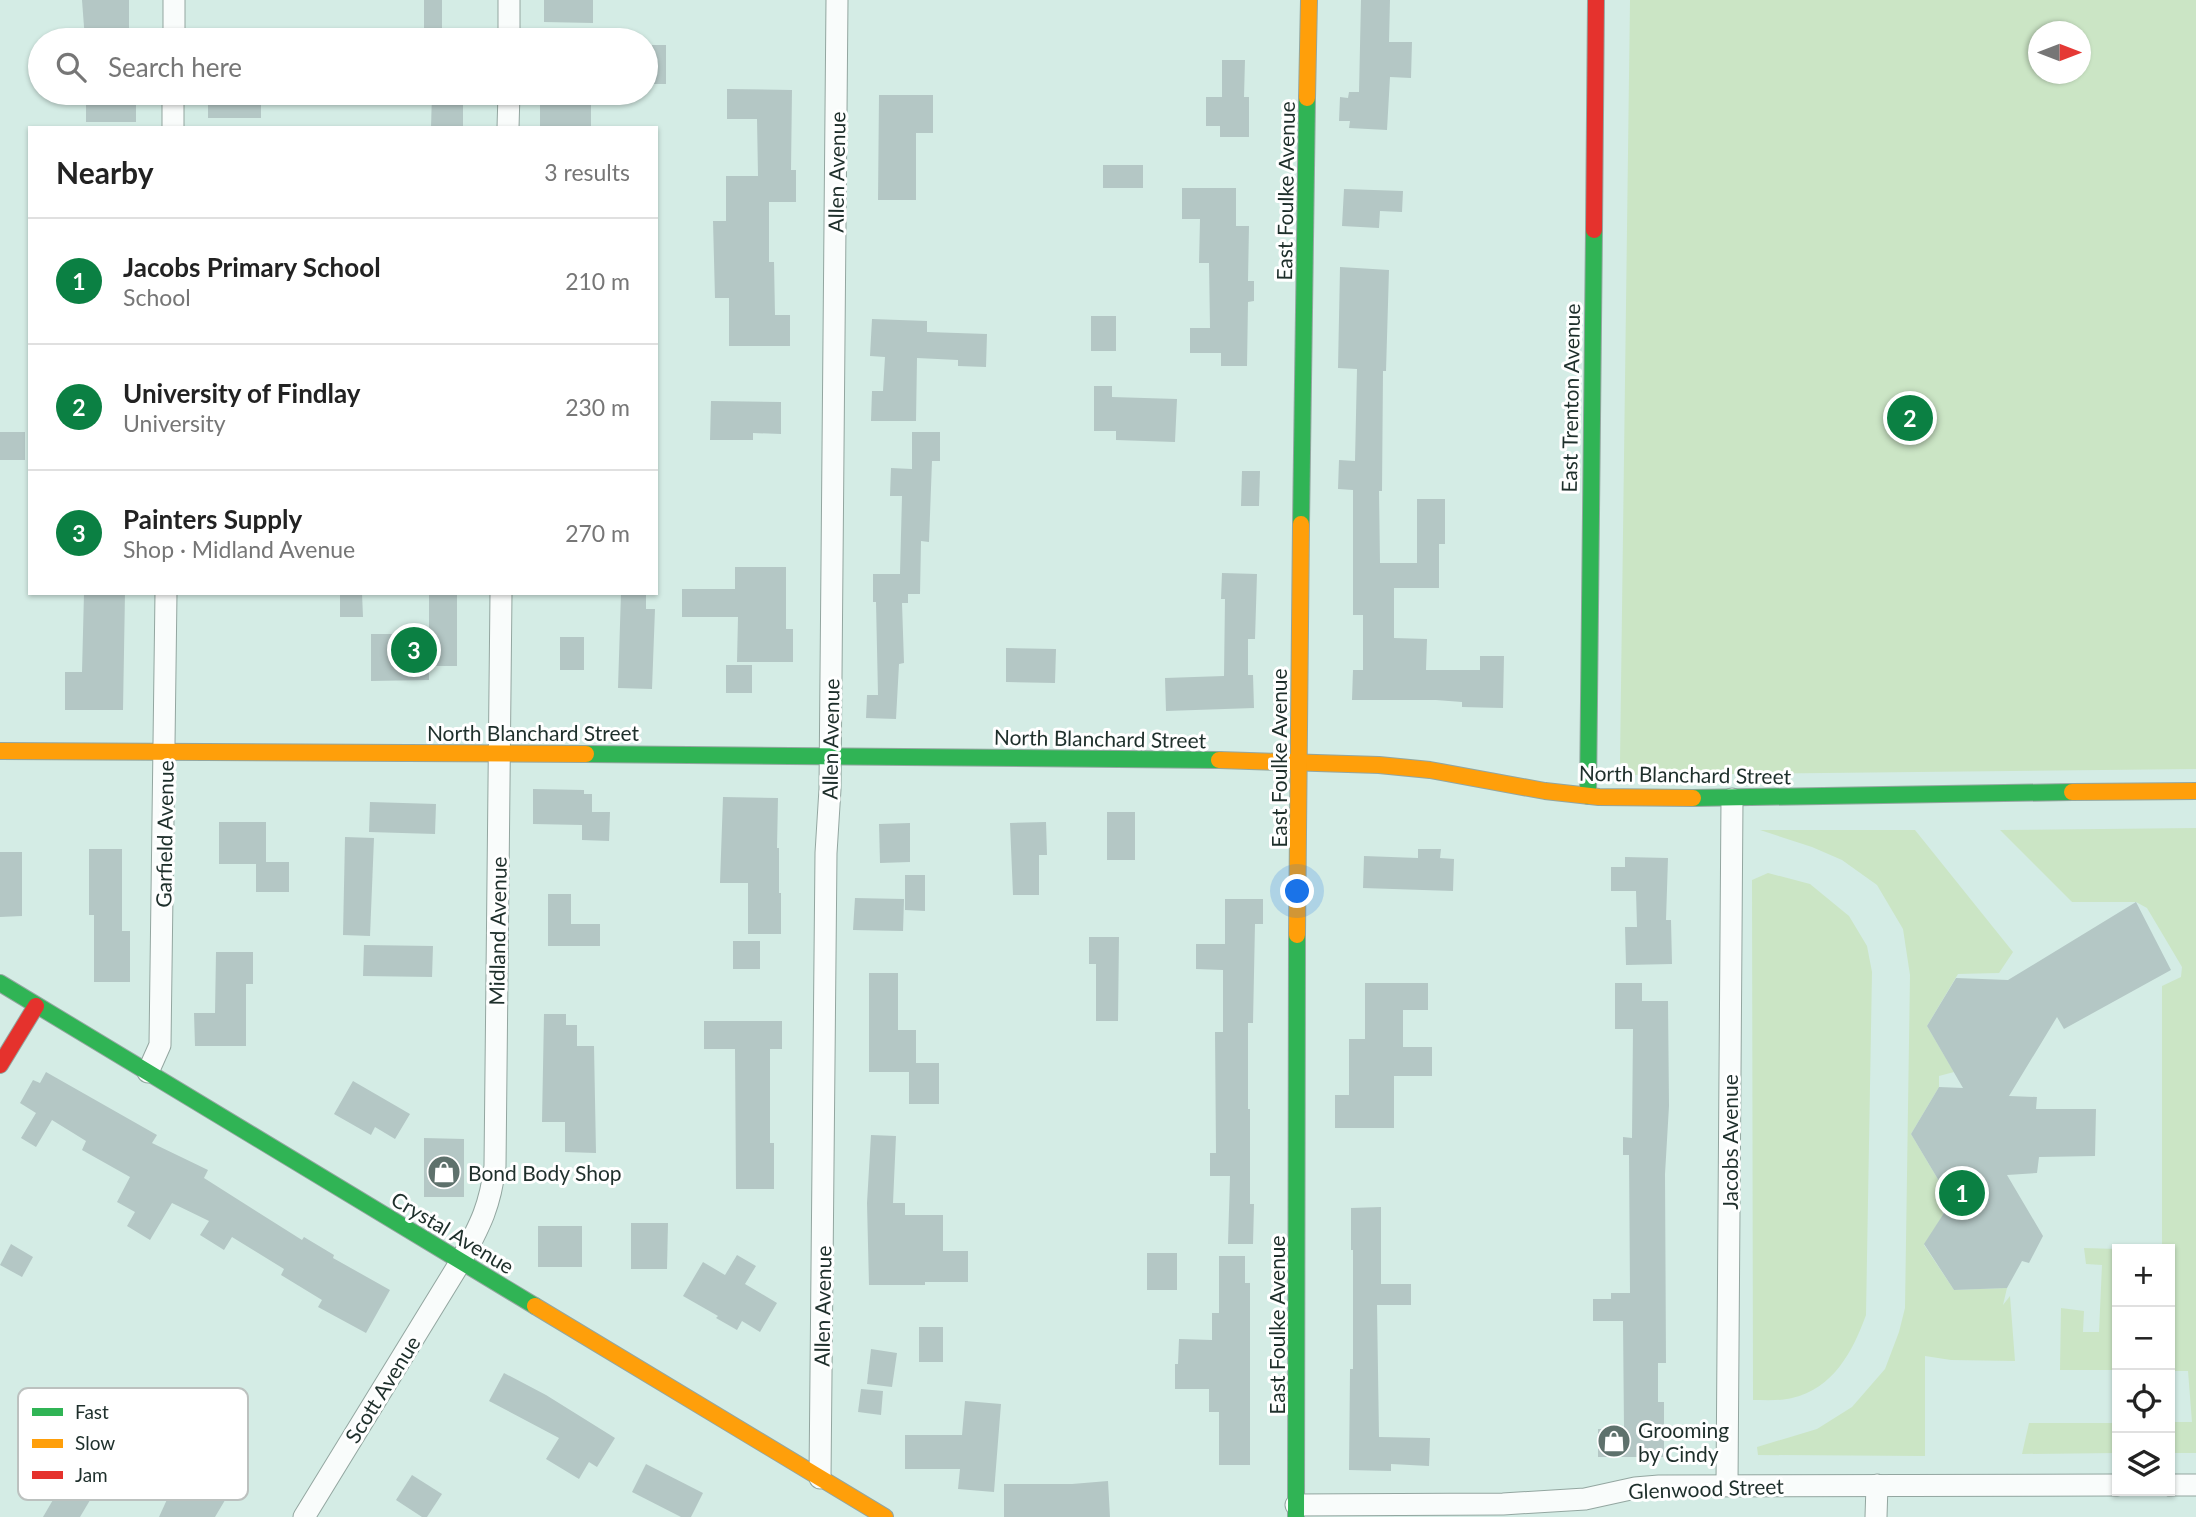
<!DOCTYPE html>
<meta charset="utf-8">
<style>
:root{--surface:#fff;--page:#f2f2f2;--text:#222;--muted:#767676;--line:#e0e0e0;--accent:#0b8043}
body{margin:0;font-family:Lato,sans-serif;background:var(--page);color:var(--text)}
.controls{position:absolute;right:21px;bottom:21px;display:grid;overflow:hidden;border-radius:0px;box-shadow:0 2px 5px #0004}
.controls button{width:63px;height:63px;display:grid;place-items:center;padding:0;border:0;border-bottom:2px solid var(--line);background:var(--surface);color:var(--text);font:35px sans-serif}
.compass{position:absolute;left:2028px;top:21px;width:63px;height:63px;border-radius:50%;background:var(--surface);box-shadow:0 2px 5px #0004;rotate:90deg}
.you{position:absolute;left:1298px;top:892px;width:24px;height:24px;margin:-18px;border:5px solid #fff;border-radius:50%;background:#1a73e8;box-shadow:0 0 0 10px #1a73e833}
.badge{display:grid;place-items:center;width:46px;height:46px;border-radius:50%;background:var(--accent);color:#fff;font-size:23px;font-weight:700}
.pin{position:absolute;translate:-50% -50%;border:4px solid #fff;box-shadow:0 2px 7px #0006}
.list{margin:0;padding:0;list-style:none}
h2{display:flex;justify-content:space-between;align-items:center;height:91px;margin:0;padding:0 28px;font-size:30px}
h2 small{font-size:23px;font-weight:400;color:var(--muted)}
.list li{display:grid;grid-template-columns:46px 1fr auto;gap:21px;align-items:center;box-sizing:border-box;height:126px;padding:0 28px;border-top:2px solid var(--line)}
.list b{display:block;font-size:26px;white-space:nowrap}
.list p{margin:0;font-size:23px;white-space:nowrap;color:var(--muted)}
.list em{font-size:23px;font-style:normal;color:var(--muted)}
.icon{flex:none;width:38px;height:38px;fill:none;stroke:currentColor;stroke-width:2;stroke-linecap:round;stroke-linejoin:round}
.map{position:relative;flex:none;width:2196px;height:1517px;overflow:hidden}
.search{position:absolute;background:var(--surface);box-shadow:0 2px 5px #0004;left:28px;top:28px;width:630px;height:77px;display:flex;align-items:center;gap:18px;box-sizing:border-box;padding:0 24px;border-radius:38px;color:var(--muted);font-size:26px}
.panel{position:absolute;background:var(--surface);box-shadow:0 2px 5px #0004;left:28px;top:126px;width:630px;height:469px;border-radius:0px}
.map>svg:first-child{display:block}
.green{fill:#cbe5c5;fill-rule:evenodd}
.building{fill:#b4c7c5}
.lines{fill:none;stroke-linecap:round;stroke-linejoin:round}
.street-casing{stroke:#93a6a0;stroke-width:23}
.fast-casing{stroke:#93a6a0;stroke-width:18}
.slow-casing{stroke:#93a6a0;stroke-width:18}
.jam-casing{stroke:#93a6a0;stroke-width:18}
.street{stroke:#f9fcfb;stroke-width:21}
.fast{stroke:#30b455;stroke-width:16}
.slow{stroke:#ff9f0a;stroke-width:16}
.jam{stroke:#e5322d;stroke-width:16}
.labels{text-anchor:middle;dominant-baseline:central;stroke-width:6;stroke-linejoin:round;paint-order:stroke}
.street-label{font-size:21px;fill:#1e2f2b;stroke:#fff}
.poi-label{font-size:21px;fill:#1e2f2b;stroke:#fff;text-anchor:start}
.key{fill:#fff;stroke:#bcc1bf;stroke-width:2}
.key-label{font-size:19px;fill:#1e2f2b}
</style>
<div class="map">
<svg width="2196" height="1517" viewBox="0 0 2196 1517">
<rect width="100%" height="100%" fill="#d4ece5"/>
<g class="green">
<path d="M1630,0H2196V769L1635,775L1620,763ZM2038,32H2080V74H2038Z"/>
<polygon points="2196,828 2196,1453 2170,1453 2170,1422 2192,1422 2188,1371 2170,1371 2170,1249 2162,1249 2162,986 2181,977 2182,967 2147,908 2136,902 2072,902 2000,830"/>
<polygon points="1760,830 1915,830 2013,952 1999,973 1958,974 1927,1026 1954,1072 1939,1076 1939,1087 1911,1134 1939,1181 1943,1215 1924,1245 1954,1290 2007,1288 2003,1305 2010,1296 2015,1361 1951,1360 1925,1356 1925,1456 1758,1455 1757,1447 1817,1429 1852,1407 1885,1369 1899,1332 1905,1308 1910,975 1903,929 1877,885 1842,860 1812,847"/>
<path d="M1768,873L1810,884L1849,916L1867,946L1872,972L1866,1315C1853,1351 1833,1389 1792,1398C1780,1401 1765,1400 1753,1400L1752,880Z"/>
<polygon points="2084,1248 2117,1249 2117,1370 2060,1370 2061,1308 2084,1311 2083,1332 2099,1332 2102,1265 2086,1264"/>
<polygon points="2029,1423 2117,1423 2117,1453 2022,1454"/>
</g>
<g class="building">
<polygon points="82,0 129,0 129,40 85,40"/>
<rect x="424" y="0" width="18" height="40"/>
<polygon points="544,0 593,0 593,23 544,22"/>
<polygon points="1361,0 1390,0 1389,42 1412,42 1411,78 1390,77 1387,130 1349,128 1350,121 1339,121 1340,97 1348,98 1349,92 1359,92"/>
<rect x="646" y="45" width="20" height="39"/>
<polygon points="1222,60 1245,60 1244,97 1249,97 1249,137 1220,137 1220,126 1206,126 1206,97 1222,97"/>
<polygon points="727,89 792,90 791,170 796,170 796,202 769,202 769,262 774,262 775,315 790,315 790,346 729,346 729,298 715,298 713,221 726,221 726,176 758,176 757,119 727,119"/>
<polygon points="95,93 136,93 136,122 86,122 86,101 95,101"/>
<rect x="208" y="93" width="53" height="25"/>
<polygon points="432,93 463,93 463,128 431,128"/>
<polygon points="879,95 933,95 933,133 916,133 916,200 878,200"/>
<rect x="540" y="101" width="51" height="27"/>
<rect x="1103" y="165" width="40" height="23"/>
<polygon points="1182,188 1236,188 1236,226 1249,226 1248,281 1254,281 1254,301 1248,302 1247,366 1221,366 1221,353 1190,353 1190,328 1210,328 1209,263 1199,263 1200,219 1182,219"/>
<polygon points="1344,189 1403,191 1402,212 1380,211 1379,228 1342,226"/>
<polygon points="1340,267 1389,270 1386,371 1383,371 1382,491 1379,491 1380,563 1417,563 1417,499 1445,499 1445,544 1439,544 1439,588 1394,588 1394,638 1427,639 1426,670 1480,670 1480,656 1504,656 1503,708 1462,707 1462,702 1436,700 1352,700 1353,670 1363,670 1363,615 1353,615 1353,490 1338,489 1339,460 1355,461 1357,369 1338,368"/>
<rect x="1091" y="316" width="25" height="35"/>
<polygon points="872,319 927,321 927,332 987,334 986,367 958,366 958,360 917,358 916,421 871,421 872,391 883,391 885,357 870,356"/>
<polygon points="1094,386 1112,386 1112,397 1177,399 1175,442 1116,440 1116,431 1094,431"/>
<polygon points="711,401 781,402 781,434 753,433 753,440 710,440"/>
<rect x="0" y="432" width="25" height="28"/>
<polygon points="912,432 940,432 940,461 932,461 929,542 921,541 920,594 908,594 908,603 902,603 904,663 899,664 896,719 866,718 867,695 878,695 876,602 873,602 873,574 900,574 902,496 890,496 891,468 912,469"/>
<polygon points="1242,471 1260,471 1259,506 1241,506"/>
<polygon points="735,567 786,567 786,629 793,629 793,662 737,662 738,617 682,617 682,589 735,589"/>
<polygon points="1222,573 1257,574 1255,639 1248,639 1248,675 1253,675 1254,708 1166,711 1165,678 1224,676 1225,599 1221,599"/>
<polygon points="84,593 125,593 123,710 65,710 65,672 82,672"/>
<polygon points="340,593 362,593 363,617 340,617"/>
<polygon points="429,593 457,593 457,666 429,666 429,680 371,681 371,634 429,634"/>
<polygon points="621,593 646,593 646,609 655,609 652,689 618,688"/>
<rect x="560" y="637" width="24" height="33"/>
<polygon points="1006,648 1056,649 1055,683 1006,682"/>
<rect x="726" y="665" width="26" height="28"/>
<polygon points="533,789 584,790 584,794 592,794 592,812 610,812 609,841 582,840 582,825 533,824"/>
<polygon points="723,797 778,798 777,848 779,848 779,893 781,893 781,934 748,934 748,883 720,883"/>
<polygon points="370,802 436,804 435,834 369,832"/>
<rect x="1107" y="812" width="28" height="48"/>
<polygon points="219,822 266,822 266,862 289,862 289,892 256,892 256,864 219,864"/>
<polygon points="1046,822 1047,855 1039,855 1039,895 1013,895 1010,823"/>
<polygon points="910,823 910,862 880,863 879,824"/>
<polygon points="345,837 374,838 370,936 343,935"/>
<polygon points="89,849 122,849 122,931 130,931 130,982 94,982 94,915 89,915"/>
<polygon points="1418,849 1441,849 1440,858 1454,859 1453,891 1363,888 1364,856 1418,858"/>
<polygon points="0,852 22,852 22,916 0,917"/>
<polygon points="1625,857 1668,858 1666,920 1671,920 1672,964 1626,965 1625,927 1637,927 1636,891 1611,891 1611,867 1625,867"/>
<polygon points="905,875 925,875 925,911 905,910"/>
<polygon points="548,894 571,894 571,924 600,924 600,946 548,946"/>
<polygon points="855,898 904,899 903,931 853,930"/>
<polygon points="1225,899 1263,899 1263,924 1255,924 1253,1023 1248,1023 1248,1109 1250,1109 1250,1204 1254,1204 1253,1244 1228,1244 1230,1176 1210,1176 1210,1153 1216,1153 1215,1032 1223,1032 1223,970 1196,969 1196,944 1225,944"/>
<polygon points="2136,902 2171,970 2064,1029 2057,1017 2009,1096 2037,1097 2036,1109 2096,1109 2095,1156 2039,1157 2037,1173 2007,1175 2043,1236 2029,1263 2022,1261 2007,1288 1954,1290 1924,1244 1964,1182 1939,1181 1911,1134 1939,1087 1963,1088 1927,1026 1956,978 2008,980"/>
<polygon points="1089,937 1119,937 1118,1021 1096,1021 1096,964 1089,964"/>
<rect x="733" y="941" width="27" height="28"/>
<polygon points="364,945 433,946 432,977 363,976"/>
<polygon points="216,952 253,952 253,984 246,984 246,1046 195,1046 194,1013 215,1013"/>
<polygon points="869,973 898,973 898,1030 916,1030 916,1063 939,1063 939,1104 909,1104 909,1072 869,1072"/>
<polygon points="1365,983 1428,983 1428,1010 1403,1010 1403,1047 1432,1047 1432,1076 1394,1076 1394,1128 1335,1128 1335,1095 1349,1095 1349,1039 1365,1039"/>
<polygon points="1615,983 1642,983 1642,1001 1668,1001 1669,1106 1665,1174 1666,1363 1658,1363 1658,1402 1664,1402 1664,1457 1598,1457 1598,1429 1624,1429 1623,1321 1593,1321 1593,1299 1611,1299 1611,1293 1630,1293 1629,1155 1623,1155 1623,1137 1632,1138 1633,1029 1615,1029"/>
<polygon points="544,1014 566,1014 566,1025 577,1025 577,1046 594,1046 596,1153 565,1152 565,1122 542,1122"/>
<polygon points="704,1021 782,1021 782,1049 770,1049 770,1143 774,1143 774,1189 736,1189 735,1049 704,1049"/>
<polygon points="46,1072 157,1135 152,1143 208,1170 204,1178 302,1240 304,1237 334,1255 333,1258 390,1290 366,1333 318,1307 322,1300 281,1275 284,1269 232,1237 224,1250 200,1235 209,1221 172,1203 150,1240 127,1226 135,1212 117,1202 130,1177 82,1150 86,1141 52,1120 36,1147 21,1138 36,1113 20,1103 33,1080 40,1083"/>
<polygon points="353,1081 410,1114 395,1139 375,1127 371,1135 334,1114"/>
<polygon points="871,1135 896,1136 893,1203 905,1203 905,1215 943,1215 943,1251 968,1251 968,1282 925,1282 925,1285 869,1285 867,1203"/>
<polygon points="424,1138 464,1139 464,1197 424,1197"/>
<polygon points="1381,1207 1381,1284 1411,1284 1411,1305 1377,1305 1379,1437 1430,1438 1429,1466 1391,1464 1391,1471 1349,1470 1350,1369 1353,1369 1353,1250 1351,1250 1351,1208"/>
<polygon points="631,1223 668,1223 667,1269 631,1269"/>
<rect x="538" y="1226" width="44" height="41"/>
<polygon points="11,1244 33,1257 22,1277 0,1265"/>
<rect x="1147" y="1253" width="30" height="37"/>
<polygon points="737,1255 756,1266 745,1284 777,1303 760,1332 742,1321 737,1330 716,1318 718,1316 683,1296 703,1262 725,1275"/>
<polygon points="1219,1256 1245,1256 1245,1283 1250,1283 1250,1465 1219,1465 1219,1412 1209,1412 1209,1389 1175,1389 1175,1364 1178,1364 1179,1339 1212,1340 1212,1313 1219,1313"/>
<rect x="919" y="1327" width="24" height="35"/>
<polygon points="871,1349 897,1353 892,1387 867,1384"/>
<polygon points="504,1373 546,1395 615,1438 597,1467 589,1462 579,1479 546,1459 559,1438 489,1401"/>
<polygon points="861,1389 883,1391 881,1415 858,1412"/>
<polygon points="965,1401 1001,1404 994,1492 958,1489 960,1469 905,1469 905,1435 962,1435"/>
<polygon points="224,1448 247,1463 215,1517 159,1517 180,1471 201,1483"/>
<polygon points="646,1464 703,1493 691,1517 681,1517 632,1492"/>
<polygon points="68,1474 96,1490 80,1517 43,1517"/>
<polygon points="412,1475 442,1494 427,1517 422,1517 396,1500"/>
<polygon points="1108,1481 1110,1517 1004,1517 1004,1484 1072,1484"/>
</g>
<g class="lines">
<defs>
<g id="street">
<polyline points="509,0 509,40"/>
<polyline points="174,40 174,0"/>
<polyline points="173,128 173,93"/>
<polyline points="508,128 509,93"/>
<polyline points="148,1072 160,1045 166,593"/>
<polyline points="820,1478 826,853 830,789 837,0"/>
<polyline points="1727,1485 1732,799"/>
<polyline points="2170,1485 2196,1485"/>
<polyline points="1296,1505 1503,1504 1585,1499 1635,1488 1659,1486 2117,1485"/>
<path d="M304,1517L461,1261C480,1225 490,1207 495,1166L501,593"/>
<polyline points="1876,1517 1877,1485"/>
</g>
<g id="fast">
<polyline points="1301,524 1307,98"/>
<polyline points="586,754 1219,760"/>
<polyline points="1588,796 1594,230"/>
<polyline points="1693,798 2072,792"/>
<polyline points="0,983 535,1306"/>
<polyline points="1296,1517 1297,935"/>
</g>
<g id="slow">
<polyline points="1307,98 1309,0"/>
<polyline points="0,751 586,754"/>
<polyline points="1219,760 1379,765 1430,770 1545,791 1599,797 1693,798"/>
<polyline points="2072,792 2196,791"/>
<polyline points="1297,935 1301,524"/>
<polyline points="535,1306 885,1517"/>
</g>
<g id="jam">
<polyline points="1594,230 1596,0"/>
<polyline points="0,1065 36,1006"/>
</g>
</defs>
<use href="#street" class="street-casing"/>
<use href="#fast" class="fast-casing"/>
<use href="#slow" class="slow-casing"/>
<use href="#jam" class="jam-casing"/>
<use href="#street" class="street"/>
<use href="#fast" class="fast"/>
<use href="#slow" class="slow"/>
<use href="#jam" class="jam"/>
</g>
<defs>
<symbol id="shop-disc" viewBox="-11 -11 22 22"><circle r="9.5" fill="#5e716c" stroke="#fff"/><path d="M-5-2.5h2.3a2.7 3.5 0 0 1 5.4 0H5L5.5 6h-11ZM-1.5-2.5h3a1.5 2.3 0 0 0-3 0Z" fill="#fff"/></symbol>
</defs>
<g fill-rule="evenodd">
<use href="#shop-disc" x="425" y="1153" width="38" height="38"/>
<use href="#shop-disc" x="1595" y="1422" width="38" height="38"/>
</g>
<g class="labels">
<g class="street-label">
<text transform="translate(836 172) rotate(-89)">Allen Avenue</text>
<text transform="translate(1285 191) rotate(-89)">East Foulke Avenue</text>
<text transform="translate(1570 398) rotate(-89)">East Trenton Avenue</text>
<text x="533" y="732">North Blanchard Street</text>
<text transform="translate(1100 738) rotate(1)">North Blanchard Street</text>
<text transform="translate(830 739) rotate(-89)">Allen Avenue</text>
<text transform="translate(1278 758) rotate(-90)">East Foulke Avenue</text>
<text transform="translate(1685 774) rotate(1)">North Blanchard Street</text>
<text transform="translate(164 834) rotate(-89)">Garfield Avenue</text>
<text transform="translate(497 931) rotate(-89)">Midland Avenue</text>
<text transform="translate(1729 1142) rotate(-90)">Jacobs Avenue</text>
<text transform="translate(453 1232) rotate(31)">Crystal Avenue</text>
<text transform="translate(822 1306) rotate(-89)">Allen Avenue</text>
<text transform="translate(1276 1325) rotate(-90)">East Foulke Avenue</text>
<text transform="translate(382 1389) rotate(-58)">Scott Avenue</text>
<text transform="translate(1706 1488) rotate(-2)">Glenwood Street</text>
</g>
<g class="poi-label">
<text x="468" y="1172">Bond Body Shop</text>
<text x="1638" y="1429">Grooming<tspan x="1638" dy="24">by Cindy</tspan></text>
</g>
</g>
<rect x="18" y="1388" width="230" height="112" rx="10" class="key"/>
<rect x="32" y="1408" width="31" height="8" fill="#30b455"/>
<rect x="32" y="1439" width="31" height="9" fill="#ff9f0a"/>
<rect x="32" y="1471" width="31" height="8" fill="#e5322d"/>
<g class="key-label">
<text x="75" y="1419">Fast</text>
<text x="75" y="1450">Slow</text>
<text x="75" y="1482">Jam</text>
</g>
</svg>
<div class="controls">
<button>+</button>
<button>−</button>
<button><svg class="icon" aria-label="locate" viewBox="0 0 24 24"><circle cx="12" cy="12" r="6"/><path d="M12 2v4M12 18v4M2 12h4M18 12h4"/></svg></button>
<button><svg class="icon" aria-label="layers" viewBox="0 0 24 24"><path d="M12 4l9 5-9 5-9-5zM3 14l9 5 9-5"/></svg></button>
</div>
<svg class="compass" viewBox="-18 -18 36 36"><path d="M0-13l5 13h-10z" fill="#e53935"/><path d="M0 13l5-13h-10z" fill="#767676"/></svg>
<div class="you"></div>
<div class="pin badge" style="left:1962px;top:1193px">1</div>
<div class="pin badge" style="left:1910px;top:418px">2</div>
<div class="pin badge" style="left:414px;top:650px">3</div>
<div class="search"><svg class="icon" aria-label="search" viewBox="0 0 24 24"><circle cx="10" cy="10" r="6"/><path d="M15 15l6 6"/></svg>Search here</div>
<section class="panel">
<h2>Nearby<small>3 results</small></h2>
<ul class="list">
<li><span class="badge">1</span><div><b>Jacobs Primary School</b><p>School</p></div><em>210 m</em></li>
<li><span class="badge">2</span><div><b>University of Findlay</b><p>University</p></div><em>230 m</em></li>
<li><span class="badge">3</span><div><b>Painters Supply</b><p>Shop · Midland Avenue</p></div><em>270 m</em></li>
</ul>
</section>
</div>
